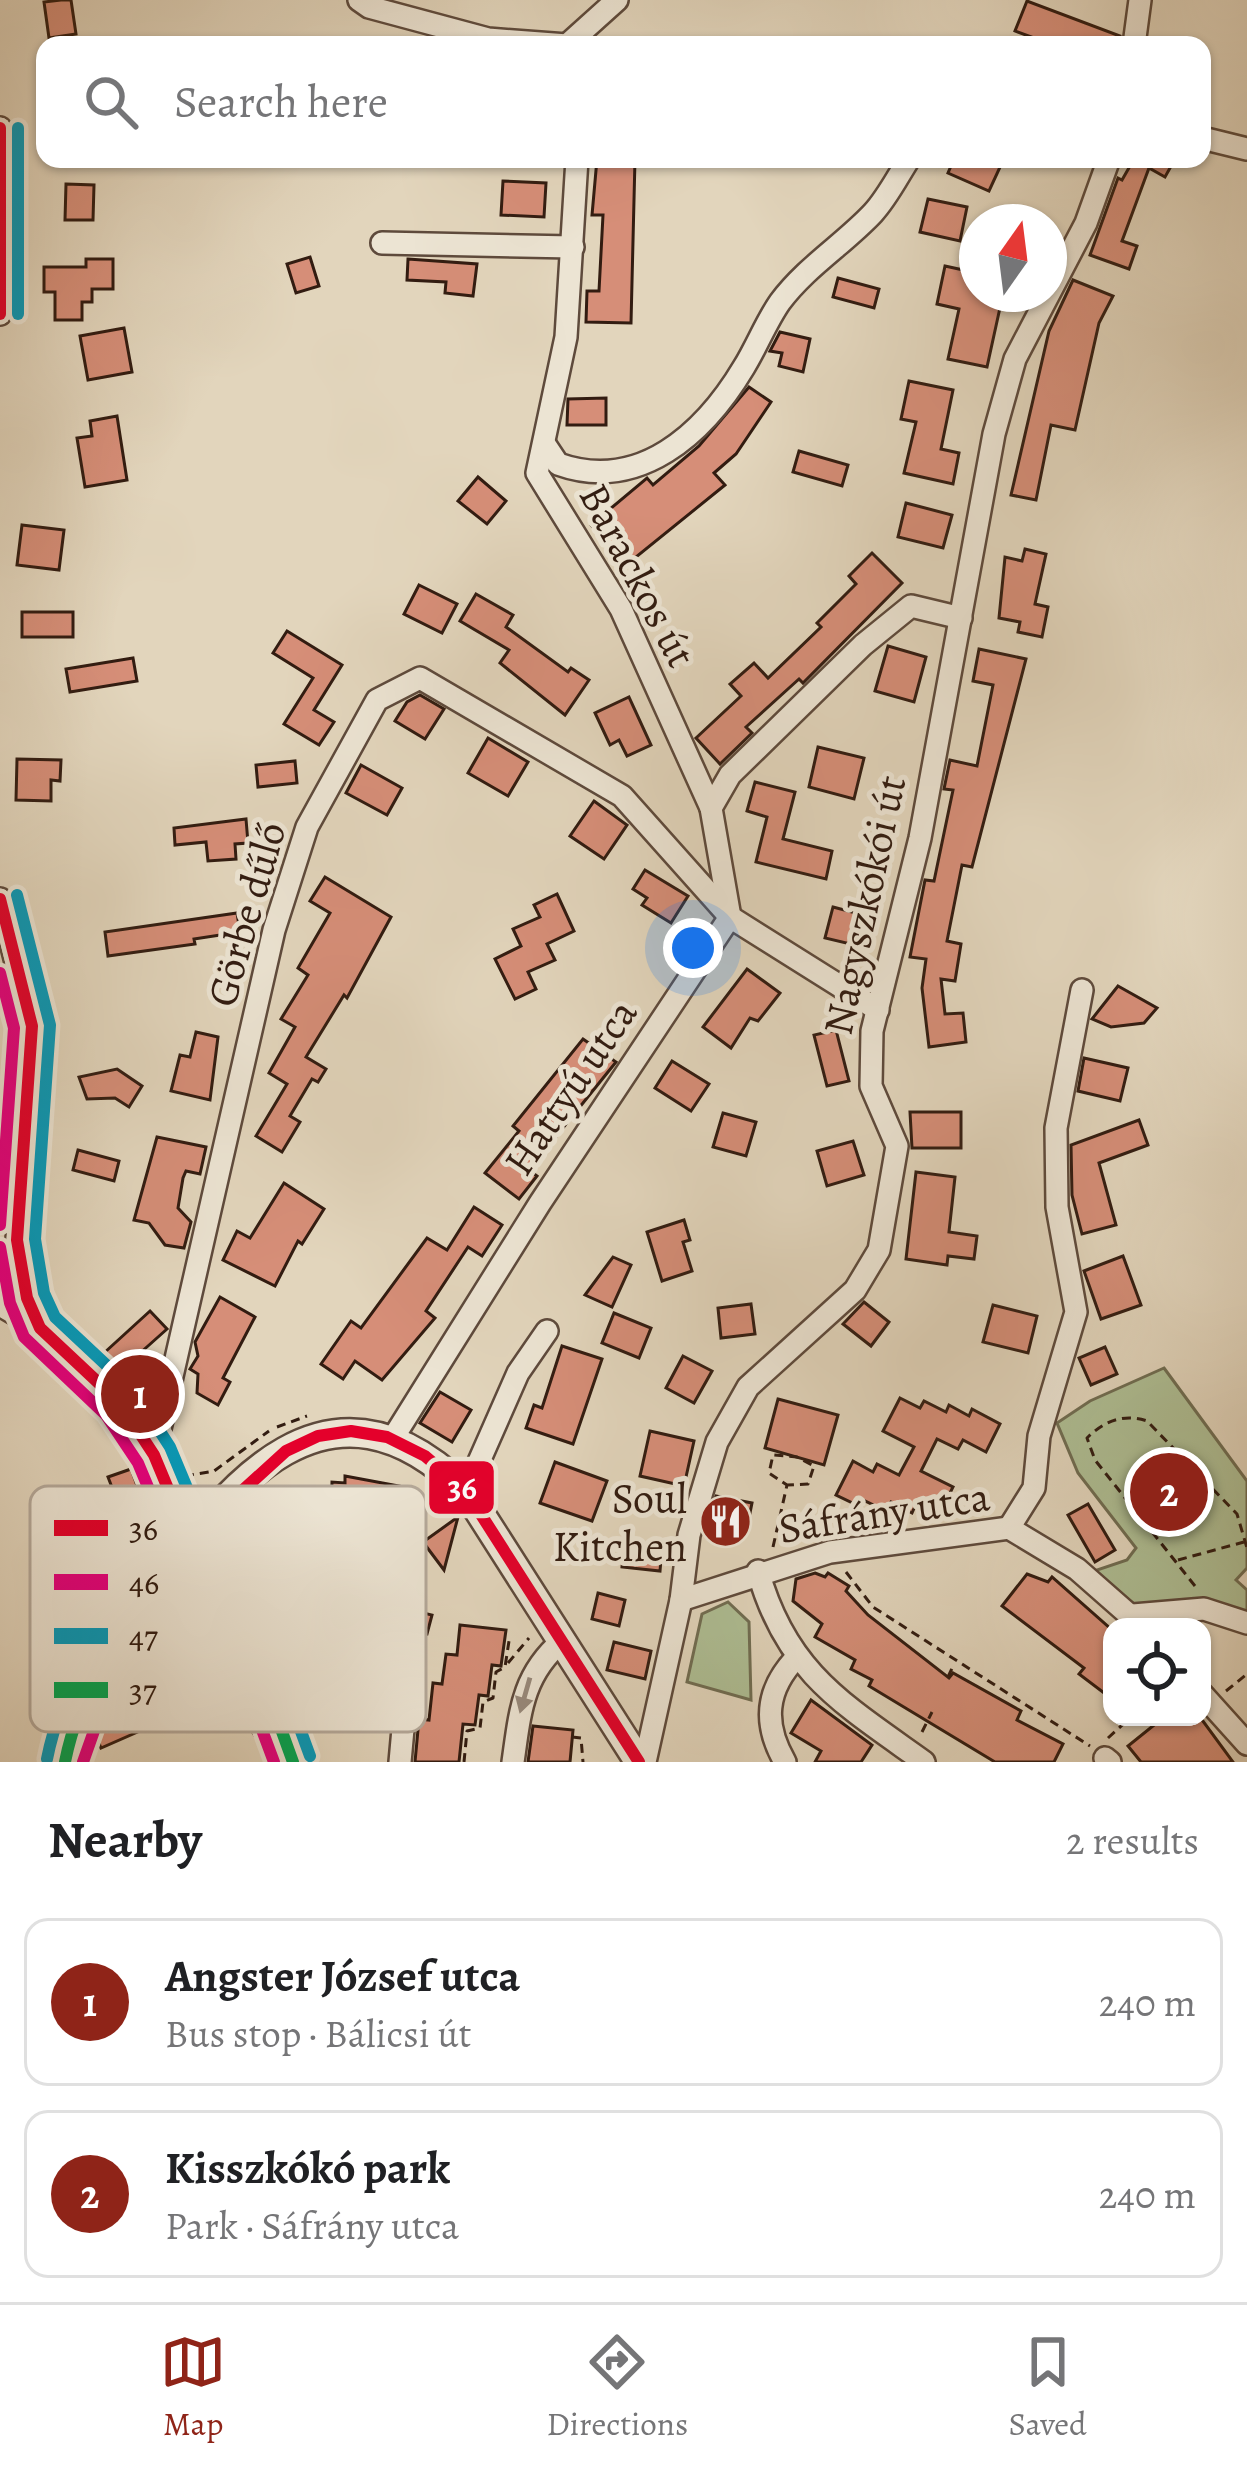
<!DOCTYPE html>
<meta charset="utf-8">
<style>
:root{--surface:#fff;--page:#f2f2f2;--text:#202124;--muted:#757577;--line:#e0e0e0;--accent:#8f2418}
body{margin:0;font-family:Alegreya,serif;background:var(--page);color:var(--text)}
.controls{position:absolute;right:36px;bottom:36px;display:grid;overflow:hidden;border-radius:24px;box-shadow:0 3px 9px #0004}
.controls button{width:108px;height:108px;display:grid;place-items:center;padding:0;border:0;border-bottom:3px solid var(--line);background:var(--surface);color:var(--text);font:60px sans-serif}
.compass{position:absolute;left:959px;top:204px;width:108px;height:108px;border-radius:50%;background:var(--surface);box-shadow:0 3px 9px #0004;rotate:14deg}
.you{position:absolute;left:693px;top:948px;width:42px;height:42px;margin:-30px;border:9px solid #fff;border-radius:50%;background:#1a73e8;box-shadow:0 0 0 18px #1a73e833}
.badge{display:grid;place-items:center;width:78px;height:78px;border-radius:50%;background:var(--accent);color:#fff;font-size:39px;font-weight:700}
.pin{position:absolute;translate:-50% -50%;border:6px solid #fff;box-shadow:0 3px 12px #0006}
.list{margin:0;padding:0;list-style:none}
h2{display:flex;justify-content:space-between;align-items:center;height:156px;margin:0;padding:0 48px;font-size:51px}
h2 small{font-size:39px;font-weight:400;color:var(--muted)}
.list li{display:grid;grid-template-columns:78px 1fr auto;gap:36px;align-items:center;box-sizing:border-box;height:168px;margin:0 24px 24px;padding:0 24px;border:3px solid var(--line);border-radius:24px}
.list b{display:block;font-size:45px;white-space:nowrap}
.list p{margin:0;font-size:39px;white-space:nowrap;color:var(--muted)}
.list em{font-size:39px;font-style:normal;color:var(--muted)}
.icon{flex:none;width:66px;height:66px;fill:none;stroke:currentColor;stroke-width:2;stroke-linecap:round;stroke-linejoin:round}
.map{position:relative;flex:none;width:1247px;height:1762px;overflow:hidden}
.search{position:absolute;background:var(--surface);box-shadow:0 3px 9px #0004;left:36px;right:36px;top:36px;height:132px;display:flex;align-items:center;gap:30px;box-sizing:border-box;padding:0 42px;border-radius:24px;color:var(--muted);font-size:45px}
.sheet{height:540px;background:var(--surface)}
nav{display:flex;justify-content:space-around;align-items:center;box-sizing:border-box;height:168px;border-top:3px solid var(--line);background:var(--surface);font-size:33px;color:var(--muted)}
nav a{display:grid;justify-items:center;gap:6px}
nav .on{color:var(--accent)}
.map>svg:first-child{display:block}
.green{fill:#aebe94;stroke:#706d52;stroke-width:3}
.building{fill:#d68e78;stroke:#321c11;stroke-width:3}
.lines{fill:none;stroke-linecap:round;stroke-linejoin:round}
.minor-casing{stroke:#5e4a3c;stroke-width:26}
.tertiary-casing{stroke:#5e4a3c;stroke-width:32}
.path{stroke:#321c11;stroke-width:3;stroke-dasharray:9 6;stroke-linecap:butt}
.minor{stroke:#ece4d3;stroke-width:21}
.tertiary{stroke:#ece4d3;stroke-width:27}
.bus-1-casing{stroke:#ece4d3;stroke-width:21}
.bus-2-casing{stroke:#ece4d3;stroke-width:21}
.bus-3-casing{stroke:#ece4d3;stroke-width:21}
.bus-4-casing{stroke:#ece4d3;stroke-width:21}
.bus-1{stroke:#e4002b;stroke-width:12}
.bus-2{stroke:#e5007d;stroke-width:12}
.bus-3{stroke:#059bbb;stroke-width:12}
.bus-4{stroke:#00a651;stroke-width:12}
.oneway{fill:#988a7c}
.labels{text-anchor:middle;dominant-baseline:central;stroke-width:10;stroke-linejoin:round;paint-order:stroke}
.street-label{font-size:42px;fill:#321c11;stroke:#ece4d3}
.poi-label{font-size:42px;fill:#321c11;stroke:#ece4d3;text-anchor:end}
.key{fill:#ece4d3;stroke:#b4a899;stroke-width:3}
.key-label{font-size:33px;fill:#321c11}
.line-badge{stroke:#ece4d3;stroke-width:4.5}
.badge-label{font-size:33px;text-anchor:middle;font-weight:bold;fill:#fff}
</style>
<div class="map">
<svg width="1247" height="1762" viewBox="0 0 1247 1762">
<rect width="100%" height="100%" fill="#e2d5bc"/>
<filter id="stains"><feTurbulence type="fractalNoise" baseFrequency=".00167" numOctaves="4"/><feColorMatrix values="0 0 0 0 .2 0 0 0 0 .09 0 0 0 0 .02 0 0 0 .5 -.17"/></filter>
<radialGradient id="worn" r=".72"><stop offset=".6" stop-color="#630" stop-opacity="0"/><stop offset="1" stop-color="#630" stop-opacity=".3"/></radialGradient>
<g class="green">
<polygon points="1164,1368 1247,1481 1247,1568 1236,1580 1247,1590 1247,1615 1181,1601 1135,1605 1094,1571 1127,1560 1136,1548 1078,1473 1057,1423 1090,1401"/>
<polygon points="728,1602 749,1622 751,1700 687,1682 702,1614"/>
</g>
<g class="building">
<polygon points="61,0 71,0 76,34 49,38 44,2"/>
<polygon points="1027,1 1120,36 1119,45 1053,45 1015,31"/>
<polygon points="597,159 635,159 631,323 586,322 587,291 599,291 603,215 592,215"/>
<polygon points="954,159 1001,165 989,191 948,173"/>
<polygon points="1134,159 1175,159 1165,177 1149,168 1122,241 1137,246 1129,269 1090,255 1118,178 1122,180"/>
<polygon points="503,181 546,183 544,217 501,215"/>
<polygon points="66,184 94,185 93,220 65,220"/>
<polygon points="928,199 967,207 960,241 920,232"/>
<polygon points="310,257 319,286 296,293 287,264"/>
<polygon points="86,259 113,259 113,289 92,289 92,302 82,302 82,320 55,320 55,292 44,292 44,267 86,267"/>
<polygon points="408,259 477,264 473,296 445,293 446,282 407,280"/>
<polygon points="945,266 977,273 977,294 1003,294 987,367 948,359 959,309 937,304"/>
<polygon points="838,278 879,289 874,308 833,297"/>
<polygon points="1073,280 1113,296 1099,323 1075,430 1051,425 1036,500 1011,495 1049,331"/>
<polygon points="124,328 132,372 88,380 80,336"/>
<polygon points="780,332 810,339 803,372 779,366 782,353 770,351"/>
<polygon points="909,381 953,390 941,449 959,453 953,484 904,473 916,422 901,419"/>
<polygon points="749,387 771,402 736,454 714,473 725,485 625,566 591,525 647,478 653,485 699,446"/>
<polygon points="606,398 606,425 567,425 568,399"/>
<polygon points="117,416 127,480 85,487 77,438 92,436 90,421"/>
<polygon points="799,451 848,465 842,486 793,472"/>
<polygon points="478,477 506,501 487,524 458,501"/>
<polygon points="906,503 952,515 943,548 898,537"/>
<polygon points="22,525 64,530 59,570 17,565"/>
<polygon points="1025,549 1046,554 1035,604 1048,607 1042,637 1018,632 1020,622 999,618 1005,557 1022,561"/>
<polygon points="872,553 902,583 803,683 799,679 746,727 752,733 720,764 696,738 741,696 730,684 754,663 768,678 821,627 817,623 856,584 849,576"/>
<polygon points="419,585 457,604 442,633 404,614"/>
<polygon points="476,594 513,615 506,627 568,672 571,668 589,680 565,715 500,663 509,650 460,621"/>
<rect x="22" y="612" width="51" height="25"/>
<polygon points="287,631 342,665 314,710 334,722 319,745 284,724 313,678 273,653"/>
<polygon points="888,646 926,657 914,702 875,691"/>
<polygon points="979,649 1026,659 972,867 962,865 947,941 961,944 955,981 941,979 945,1014 963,1013 966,1042 929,1047 922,988 926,959 910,957 925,880 934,881 953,790 944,789 950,760 977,766 993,685 973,681"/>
<polygon points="133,658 137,681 70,692 66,669"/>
<polygon points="420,695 444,709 425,739 395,721 407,702"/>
<polygon points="629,697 651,745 627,756 619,740 610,745 595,713"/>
<polygon points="488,738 528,762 508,796 468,773"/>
<polygon points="818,747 864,758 854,799 809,787"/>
<polygon points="17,759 61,760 60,781 51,780 51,801 16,800"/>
<polygon points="295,761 297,783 258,787 256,765"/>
<polygon points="361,765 402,788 387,815 346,793"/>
<polygon points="755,782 795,792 783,839 832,851 826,879 756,862 767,817 747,811"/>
<polygon points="594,801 627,825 604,859 570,836"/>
<polygon points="246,819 248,843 235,844 236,859 208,861 206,842 175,845 174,828"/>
<polygon points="645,870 688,896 671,923 642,905 647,898 633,889"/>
<polygon points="325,877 391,917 347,998 344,995 306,1057 326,1069 318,1082 312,1079 290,1116 300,1122 282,1152 256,1136 287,1084 269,1073 295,1027 281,1019 308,975 298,968 330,913 310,901"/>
<polygon points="557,894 574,931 547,944 555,960 528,972 536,989 515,999 495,959 521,946 513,929 540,917 534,905"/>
<polygon points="833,907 871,917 863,947 825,938"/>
<polygon points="237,913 240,932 194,939 195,944 108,956 105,932"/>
<polygon points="747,969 780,993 758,1021 750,1018 731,1048 703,1027"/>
<polygon points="1118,986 1157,1008 1144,1023 1111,1027 1092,1019"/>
<polygon points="836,1030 849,1081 827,1086 814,1035"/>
<polygon points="196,1032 218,1037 210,1100 171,1091 180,1055 190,1057"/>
<polygon points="583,1039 616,1062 529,1170 537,1176 519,1199 485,1173 519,1131 513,1126"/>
<polygon points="1084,1058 1128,1068 1120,1101 1078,1091"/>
<polygon points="672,1061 709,1084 691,1111 655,1088"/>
<polygon points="117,1069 142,1086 129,1107 115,1098 87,1099 79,1077"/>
<polygon points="910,1112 961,1112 961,1148 912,1148"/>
<polygon points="723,1113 756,1122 746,1156 713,1147"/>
<polygon points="1139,1120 1148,1145 1099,1163 1116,1225 1082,1234 1072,1195 1071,1145"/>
<polygon points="157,1137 206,1147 200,1174 186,1171 183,1178 178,1208 191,1222 184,1248 165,1245 149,1223 134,1220"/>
<polygon points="853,1141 864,1175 827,1186 817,1151"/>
<polygon points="78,1150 119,1161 114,1181 73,1170"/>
<polygon points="916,1172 955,1177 949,1232 977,1236 974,1259 948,1256 947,1265 906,1259"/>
<polygon points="284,1183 324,1209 302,1244 298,1241 275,1286 223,1260 237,1231 250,1238"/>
<polygon points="474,1207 502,1225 482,1256 468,1247 426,1311 435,1318 382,1380 355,1361 343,1379 321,1364 351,1321 361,1328 427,1238 447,1250"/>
<polygon points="684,1220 690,1240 683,1242 692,1271 662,1281 647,1232"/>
<polygon points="1123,1256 1141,1305 1101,1319 1084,1271"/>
<polygon points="613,1257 631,1265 612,1307 585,1295"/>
<polygon points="220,1297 255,1317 223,1378 230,1382 218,1405 197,1393 198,1374 190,1369 198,1356 195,1342"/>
<polygon points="864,1302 889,1322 871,1346 843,1324"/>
<polygon points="751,1304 755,1334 721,1338 718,1308"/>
<polygon points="993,1305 1037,1316 1028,1353 983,1342"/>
<polygon points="150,1311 167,1329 120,1371 104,1353"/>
<polygon points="614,1313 651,1328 639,1358 602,1343"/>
<polygon points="562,1346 602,1359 573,1444 526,1428 534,1405 542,1408"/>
<polygon points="1105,1347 1117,1374 1091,1385 1079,1358"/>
<polygon points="683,1356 712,1371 694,1403 666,1388"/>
<polygon points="440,1392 471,1410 452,1442 420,1423"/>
<polygon points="900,1398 920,1408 924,1401 946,1412 949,1405 969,1416 972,1409 1000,1424 986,1452 963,1440 958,1449 937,1439 921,1471 953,1487 939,1515 916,1504 912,1513 891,1502 886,1511 865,1501 861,1507 836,1495 853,1461 873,1472 877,1464 899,1475 914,1447 883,1431"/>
<polygon points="778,1399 838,1415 824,1465 765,1448"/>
<polygon points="650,1431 694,1441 684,1486 640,1476"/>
<polygon points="555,1462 607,1481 592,1521 540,1503"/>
<polygon points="131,1469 148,1516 126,1524 108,1477"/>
<polygon points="345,1476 404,1487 402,1530 331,1521 332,1482 345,1483"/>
<polygon points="716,1496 752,1503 747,1528 739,1527 738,1536 715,1532 717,1522 709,1521"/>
<polygon points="1088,1504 1115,1550 1095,1562 1068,1515"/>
<polygon points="458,1517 444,1570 423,1542"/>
<polygon points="624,1544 662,1547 660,1571 622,1567"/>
<polygon points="815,1573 825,1577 828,1573 849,1586 846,1591 868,1615 949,1678 953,1673 1021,1711 1017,1720 1063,1744 1054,1762 995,1762 869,1686 872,1680 851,1669 855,1660 815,1637 822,1624 793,1601 796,1579"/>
<polygon points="1027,1574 1048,1582 1052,1577 1112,1630 1112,1699 1079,1674 1084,1668 1002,1606"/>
<polygon points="598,1593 625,1600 619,1626 592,1619"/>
<polygon points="405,1594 423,1598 419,1612 432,1615 427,1634 414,1631 388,1725 358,1719 363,1692 371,1694 378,1659 363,1655 368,1637 329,1630 327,1644 297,1639 304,1600 351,1608 350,1613 397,1626"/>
<polygon points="460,1625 506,1630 501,1666 492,1665 488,1696 479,1695 475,1725 463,1724 459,1762 415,1762 419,1719 429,1720 433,1683 442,1684 446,1654 457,1655"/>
<polygon points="614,1642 651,1651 645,1679 607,1670"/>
<polygon points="173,1666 180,1681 196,1674 208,1701 101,1748 92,1726 95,1718 136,1700 129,1685"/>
<polygon points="811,1700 872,1745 861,1762 815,1762 821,1751 791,1733"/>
<polygon points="1164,1717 1200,1717 1233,1762 1141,1762 1128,1746"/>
<polygon points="533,1726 573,1730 570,1762 528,1762"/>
</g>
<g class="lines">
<defs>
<g id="minor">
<polyline points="359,0 369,7 488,39 567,45"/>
<polyline points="567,45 617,0"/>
<polyline points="1134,45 1140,0"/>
<polyline points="0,128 0,314"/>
<polyline points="1202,138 1247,149"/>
<polyline points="577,159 566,337 537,473 621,609 711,808"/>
<polyline points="382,243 573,247"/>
<path d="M546,446L558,464C639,493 704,434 744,367C757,346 766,322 780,302C806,267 844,244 873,213C887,198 898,176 909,159"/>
<polyline points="0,899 32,1026 17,1240 27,1298 40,1328 120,1403 154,1455 189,1539"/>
<polyline points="0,1305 39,1328"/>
<polyline points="393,1438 540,1203 730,917 711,808 730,775 863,645 911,606 961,618"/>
<polyline points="154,1455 274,930 307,827 377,700 420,678 622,796 730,917 878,1010"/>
<polyline points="466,1491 518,1373 547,1331"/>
<polyline points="1009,1528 1034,1488 1039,1436 1076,1312 1057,1207 1056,1128 1082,990"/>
<path d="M758,1571C786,1672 843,1704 924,1762"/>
<polyline points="681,1600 830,1552 1009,1528 1077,1569 1143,1627"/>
<polyline points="1133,1615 1204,1609 1247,1623"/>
<polyline points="1202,1694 1247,1744"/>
<polyline points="1105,1758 1110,1762"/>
<polyline points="400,1762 404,1718"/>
<path d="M513,1762C520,1713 522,1675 562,1641"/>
<polyline points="645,1762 681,1600 689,1535 717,1442 748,1387 855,1290 879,1250 897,1146 871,1086 872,1031 920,838 994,434 1015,359 1086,223 1109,159"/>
<path d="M785,1762C763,1724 765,1690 797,1657"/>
</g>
<g id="tertiary">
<polyline points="189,1539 272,1704 293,1762"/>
<path d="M65,1762C73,1697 110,1653 146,1601C227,1483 329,1356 466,1491L639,1762"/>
</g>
</defs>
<use href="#minor" class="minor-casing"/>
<use href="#tertiary" class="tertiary-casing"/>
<g class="path">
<polyline points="277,1427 307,1416"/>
<polyline points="185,1476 214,1471 269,1431"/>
<polyline points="1153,1523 1180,1455"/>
<polyline points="773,1547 787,1485 769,1473 773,1455 797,1457 814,1466 808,1484 787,1485"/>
<polyline points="1178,1560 1244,1542"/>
<polyline points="846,1572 873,1607 1090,1746"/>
<path d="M1195,1586L1095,1460L1087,1438C1104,1421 1124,1413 1147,1421L1237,1514L1247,1548"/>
<polyline points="168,1608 192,1634 260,1744"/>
<polyline points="508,1663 529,1638"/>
<polyline points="948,1677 954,1664"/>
<polyline points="1226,1691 1247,1674"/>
<polyline points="922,1732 932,1712"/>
<polyline points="572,1737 581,1738 583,1762"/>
<polyline points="1108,1738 1131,1717"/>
<polyline points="464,1762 467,1731 480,1728 483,1702 493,1698 496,1672 505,1667 509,1641 504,1641"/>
</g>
<use href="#minor" class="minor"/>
<use href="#tertiary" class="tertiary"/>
<defs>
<g id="bus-1">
<polyline points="0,128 0,314"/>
<polyline points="0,899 32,1026 17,1240 27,1298 40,1328 120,1403 154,1455 189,1539"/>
<polyline points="189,1539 286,1451 318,1436 351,1431 387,1437 425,1456 466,1491 639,1762"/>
</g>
<g id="bus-2">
<polyline points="0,973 14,1028 0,1225"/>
<polyline points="0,1247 10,1303 24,1337 106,1415 138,1463 173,1547 255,1711 274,1762"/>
<polyline points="83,1762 112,1680 204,1550"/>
</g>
<g id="bus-3">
<polyline points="18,128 18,314"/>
<polyline points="17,895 50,1025 35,1239 44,1293 55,1317 134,1391 170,1447 205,1531 288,1696 310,1756"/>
<path d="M47,1759C65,1668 122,1602 174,1528"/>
</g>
<g id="bus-4">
<polyline points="189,1539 272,1704 293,1762"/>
<path d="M65,1762C82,1674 138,1610 189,1539"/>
</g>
</defs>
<use href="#bus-1" class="bus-1-casing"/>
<use href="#bus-2" class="bus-2-casing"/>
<use href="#bus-3" class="bus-3-casing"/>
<use href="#bus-4" class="bus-4-casing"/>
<use href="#bus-1" class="bus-1"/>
<use href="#bus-2" class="bus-2"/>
<use href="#bus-3" class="bus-3"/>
<use href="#bus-4" class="bus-4"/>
</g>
<defs><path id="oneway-solid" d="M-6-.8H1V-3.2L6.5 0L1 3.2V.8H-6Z" transform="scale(3)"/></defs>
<use class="oneway" href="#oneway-solid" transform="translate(525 1695) rotate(106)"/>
<defs>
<symbol id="restaurant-disc" viewBox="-11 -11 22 22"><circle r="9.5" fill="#8f2418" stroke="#ece4d3"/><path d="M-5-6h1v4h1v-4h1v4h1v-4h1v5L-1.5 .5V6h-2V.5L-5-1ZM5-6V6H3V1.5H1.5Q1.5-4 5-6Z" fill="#fff"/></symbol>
</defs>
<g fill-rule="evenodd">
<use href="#restaurant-disc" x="696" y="1492" width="59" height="59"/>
</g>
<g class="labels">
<g class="street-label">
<text transform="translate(638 575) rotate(62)">Barackos út</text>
<text transform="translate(864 905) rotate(-78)">Nagyszkókói út</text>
<text transform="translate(246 914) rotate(-74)">Görbe dűlő</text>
<text transform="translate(570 1087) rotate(-56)">Hattyú utca</text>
<text transform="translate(884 1512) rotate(-9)">Sáfrány utca</text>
</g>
<g class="poi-label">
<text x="687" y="1498">Soul<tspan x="687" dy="48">Kitchen</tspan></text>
</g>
</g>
<rect x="30" y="1486" width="396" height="246" rx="18" class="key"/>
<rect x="54" y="1520" width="54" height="16" fill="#e4002b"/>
<rect x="54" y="1574" width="54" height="16" fill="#e5007d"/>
<rect x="54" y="1628" width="54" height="16" fill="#059bbb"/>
<rect x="54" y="1682" width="54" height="16" fill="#00a651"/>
<g class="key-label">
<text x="129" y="1540">36</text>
<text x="129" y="1594">46</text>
<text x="129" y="1648">47</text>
<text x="129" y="1702">37</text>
</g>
<rect class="line-badge" x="427" y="1459" width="69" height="57" rx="12" fill="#e4002b"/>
<g class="badge-label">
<text x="462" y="1499">36</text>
</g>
<rect width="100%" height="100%" filter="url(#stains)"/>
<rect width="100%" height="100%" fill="url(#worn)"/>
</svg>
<div class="controls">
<button><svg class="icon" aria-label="locate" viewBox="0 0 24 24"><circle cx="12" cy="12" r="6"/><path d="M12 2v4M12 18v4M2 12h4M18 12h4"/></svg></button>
</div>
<svg class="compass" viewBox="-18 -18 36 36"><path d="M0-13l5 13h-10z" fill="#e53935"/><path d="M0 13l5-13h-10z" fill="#757577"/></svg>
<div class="you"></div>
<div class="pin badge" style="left:140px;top:1394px">1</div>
<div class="pin badge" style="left:1169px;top:1492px">2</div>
<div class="search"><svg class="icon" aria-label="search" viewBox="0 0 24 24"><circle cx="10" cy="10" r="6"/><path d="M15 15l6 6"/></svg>Search here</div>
</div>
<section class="sheet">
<h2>Nearby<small>2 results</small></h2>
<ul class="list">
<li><span class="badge">1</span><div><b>Angster József utca</b><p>Bus stop · Bálicsi út</p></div><em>240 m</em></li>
<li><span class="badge">2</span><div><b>Kisszkókó park</b><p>Park · Sáfrány utca</p></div><em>240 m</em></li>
</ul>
</section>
<nav>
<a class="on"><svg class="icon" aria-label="map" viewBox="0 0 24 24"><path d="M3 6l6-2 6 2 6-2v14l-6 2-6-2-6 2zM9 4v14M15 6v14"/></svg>Map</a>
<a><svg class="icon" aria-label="directions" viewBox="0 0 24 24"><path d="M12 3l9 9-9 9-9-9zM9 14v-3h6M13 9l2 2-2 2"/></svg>Directions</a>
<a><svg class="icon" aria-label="saved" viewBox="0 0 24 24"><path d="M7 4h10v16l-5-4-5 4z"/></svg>Saved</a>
</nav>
